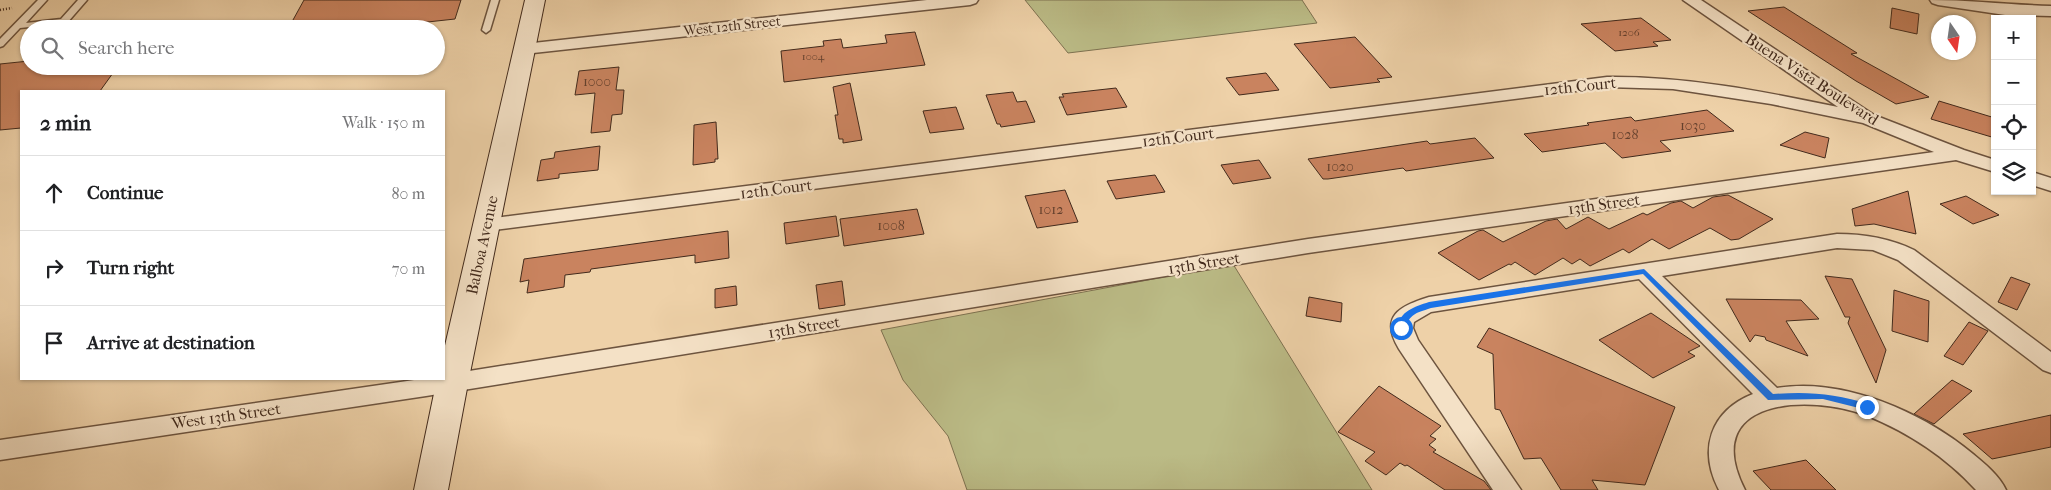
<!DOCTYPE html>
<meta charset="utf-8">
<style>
:root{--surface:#fff;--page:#f6f6f6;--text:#202124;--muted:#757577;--line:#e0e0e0}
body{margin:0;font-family:"IM FELL French Canon",serif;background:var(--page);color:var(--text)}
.controls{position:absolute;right:15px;top:15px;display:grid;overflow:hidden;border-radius:0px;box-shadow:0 1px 4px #0004}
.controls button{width:45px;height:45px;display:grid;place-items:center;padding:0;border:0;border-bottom:1px solid var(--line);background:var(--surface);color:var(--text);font:25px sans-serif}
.compass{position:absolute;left:1931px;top:15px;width:45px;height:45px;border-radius:50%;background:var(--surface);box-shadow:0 1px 4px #0004;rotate:167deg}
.stop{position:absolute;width:15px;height:15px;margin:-11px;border:4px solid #1a73e8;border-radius:50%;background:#fff}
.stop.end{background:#1a73e8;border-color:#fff;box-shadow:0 1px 5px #0008}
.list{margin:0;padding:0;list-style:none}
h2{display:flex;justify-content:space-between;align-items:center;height:65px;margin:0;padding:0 20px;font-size:21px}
h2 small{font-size:16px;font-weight:400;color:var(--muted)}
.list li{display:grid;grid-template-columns:32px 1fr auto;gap:15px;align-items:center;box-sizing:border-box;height:75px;padding:0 20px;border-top:1px solid var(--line)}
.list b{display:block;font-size:19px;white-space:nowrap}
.list em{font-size:16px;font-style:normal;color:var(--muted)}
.icon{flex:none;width:28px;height:28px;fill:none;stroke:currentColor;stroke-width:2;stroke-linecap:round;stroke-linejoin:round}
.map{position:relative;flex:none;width:2051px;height:490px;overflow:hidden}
.search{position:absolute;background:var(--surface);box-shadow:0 1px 4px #0004;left:20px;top:20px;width:425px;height:55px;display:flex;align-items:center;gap:12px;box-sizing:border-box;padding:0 18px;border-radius:28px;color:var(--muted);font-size:19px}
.panel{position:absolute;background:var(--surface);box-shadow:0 1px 4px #0004;left:20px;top:90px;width:425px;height:290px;border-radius:0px}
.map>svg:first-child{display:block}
.green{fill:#bbbb86;stroke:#7e7251}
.building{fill:#c9835f;stroke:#422a1c}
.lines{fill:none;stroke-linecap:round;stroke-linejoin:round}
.lane-casing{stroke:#6d543f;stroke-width:3}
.street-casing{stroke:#6d543f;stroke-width:3}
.secondary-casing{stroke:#422a1c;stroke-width:2}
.path{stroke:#422a1c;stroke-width:2.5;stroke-dasharray:1 2;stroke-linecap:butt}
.lane{fill:#f4e1c6;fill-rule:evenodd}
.street{fill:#f4e1c6;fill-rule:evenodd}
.secondary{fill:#f4e1c6;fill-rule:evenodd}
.route{fill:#1a73e8}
.labels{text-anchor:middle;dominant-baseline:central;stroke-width:4.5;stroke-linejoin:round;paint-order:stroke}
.far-number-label{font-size:11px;fill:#64402d}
.far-street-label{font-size:14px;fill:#422a1c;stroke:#f4e1c6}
.number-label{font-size:14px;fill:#64402d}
.street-label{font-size:16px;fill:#422a1c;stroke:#f4e1c6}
</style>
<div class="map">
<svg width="2051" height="490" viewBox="0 0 2051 490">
<rect width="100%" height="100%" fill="#eed1a8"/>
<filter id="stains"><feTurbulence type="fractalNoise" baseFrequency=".004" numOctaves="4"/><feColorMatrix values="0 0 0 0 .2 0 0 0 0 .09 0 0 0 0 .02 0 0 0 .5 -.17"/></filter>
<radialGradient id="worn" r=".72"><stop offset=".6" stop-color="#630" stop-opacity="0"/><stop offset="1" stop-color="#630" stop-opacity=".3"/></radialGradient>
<g class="green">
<polygon points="1025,0 1302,0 1317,23 1068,53"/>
<polygon points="1233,264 1372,490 967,490 948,436 903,380 881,330"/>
</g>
<g class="building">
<polygon points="304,0 461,0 455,19 363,29 288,29"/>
<polygon points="1784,7 1857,53 1851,54 1929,97 1896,104 1856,81 1748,11"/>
<polygon points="1892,8 1919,14 1917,34 1890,28"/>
<polygon points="1641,18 1671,40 1653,42 1658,46 1615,51 1581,24"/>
<polygon points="915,32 925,65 784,82 781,51 824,46 823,41 841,39 843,48 887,43 885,35"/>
<polygon points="1355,37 1392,77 1377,79 1380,82 1330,88 1294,44"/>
<polygon points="29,61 29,66 118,66 100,91 21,91 21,128 0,130 0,64"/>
<polygon points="619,67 616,90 624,90 622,114 612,115 610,131 591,133 595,93 575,95 579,71"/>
<polygon points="1266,73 1279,90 1239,95 1226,78"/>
<polygon points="850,83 862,140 843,143 843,139 839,139 835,115 838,115 833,87"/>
<polygon points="1116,88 1127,107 1067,115 1059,97 1064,97 1062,94"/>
<polygon points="1013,92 1017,102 1026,101 1035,122 1001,127 1000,124 997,124 986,95"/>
<polygon points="1939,101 1995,118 1995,138 1931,119"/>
<polygon points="956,107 964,129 930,133 923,111"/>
<polygon points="1707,110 1734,131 1660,141 1671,151 1622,158 1605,143 1542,152 1524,134 1589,125 1587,123 1631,117 1635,121"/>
<polygon points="716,122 718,159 715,159 715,162 693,165 694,125"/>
<polygon points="1805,132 1829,138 1825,158 1780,145"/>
<polygon points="1475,138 1494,158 1406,171 1403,168 1328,179 1323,179 1308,159 1427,141 1430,144"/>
<polygon points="600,146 598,170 559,174 559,178 537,181 541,160 554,158 555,152"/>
<polygon points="1259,160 1271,178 1233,184 1221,165"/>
<polygon points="1155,175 1165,192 1116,199 1107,181"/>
<polygon points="1065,190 1078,222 1037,228 1025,196"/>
<polygon points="1908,191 1916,234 1874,224 1855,226 1852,209"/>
<polygon points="1728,195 1773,219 1739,239 1731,240 1710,228 1669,249 1652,239 1629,253 1623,249 1590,266 1580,259 1572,264 1563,258 1535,275 1515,262 1511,265 1509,264 1479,280 1438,253 1478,231 1483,230 1503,242 1546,221 1557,219 1566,229 1588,217 1609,229 1643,213 1647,215 1671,203 1681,201 1693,208 1713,197"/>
<polygon points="1966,196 1999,215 1973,224 1940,204"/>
<polygon points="917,209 924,234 844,246 840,219"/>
<polygon points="836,216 839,236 786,244 784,223"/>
<polygon points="728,231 729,258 695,263 695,255 591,269 590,272 565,275 564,287 527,293 529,280 520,282 524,259"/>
<polygon points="1825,276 1852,279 1886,350 1876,383 1848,323 1850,317 1845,317"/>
<polygon points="2011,277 2030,284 2017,310 1998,302"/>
<polygon points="842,281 845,305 819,309 816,285"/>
<polygon points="736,286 737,305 715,308 715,289"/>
<polygon points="1894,290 1929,301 1928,342 1892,331"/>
<polygon points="1309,297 1342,303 1341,322 1306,316"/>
<polygon points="1726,299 1801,300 1819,319 1786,321 1808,356 1766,340 1765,337 1755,335 1750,342"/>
<polygon points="1651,313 1700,346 1688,352 1695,356 1653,378 1599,340"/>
<polygon points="1969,322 1988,331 1963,365 1944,356"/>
<polygon points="1489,328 1675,407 1645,485 1592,480 1598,490 1561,490 1541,458 1524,459 1500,410 1495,409 1493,354 1477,347"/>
<polygon points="1952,380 1972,391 1934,424 1914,414"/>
<polygon points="1379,386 1441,426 1430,436 1436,439 1429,445 1436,450 1433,452 1484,481 1491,490 1445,490 1407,465 1405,466 1400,463 1386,475 1365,461 1375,452 1338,432"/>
<polygon points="2051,415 2051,447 1992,459 1963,434"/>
<polygon points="1806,460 1836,490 1771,490 1753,471"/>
</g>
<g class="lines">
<defs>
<g id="lane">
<polygon points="38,0 47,0 26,23 61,19 78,0 87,0 67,23 20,28 3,46 0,47 0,39"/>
<polygon points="491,0 499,0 490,30 486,33 482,30"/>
</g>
<g id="street">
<polygon points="927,0 978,0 976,3 970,5 524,54 518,53 516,49 518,45 524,44"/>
<path d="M1683,0H1701L1874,115L1964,150L1995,160V172L1956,160L1308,253L426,396L0,460V440L421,379H444V375L1308,239L1934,152L1863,123L1771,104L1673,89L1607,87L486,231L479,230L476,225L479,220L486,219L1607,77C1686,76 1761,91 1838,107Z"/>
<path d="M1930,0C1971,0 2010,5 2051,6V16L2005,15L1938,5L1932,3Z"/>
<polygon points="2032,172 2051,178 2051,191 2032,185"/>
<path d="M1837,234C1864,234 1889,238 1914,250L2051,352V373L2043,370L1898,260L1873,250L1837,248L1662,276L1777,388C1843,377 1923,412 1973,454C1985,464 1999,475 2006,490H1976C1946,457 1909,433 1868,416C1809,393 1698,398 1745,490H1719C1698,450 1710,411 1753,394L1639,279L1431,312L1414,322L1413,328L1418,340L1521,490H1493L1399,349C1379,316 1400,306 1429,297Z"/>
</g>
<polygon id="secondary" points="525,0 545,0 468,383 448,490 414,490 437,379 444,379 444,350"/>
</defs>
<use href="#lane" class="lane-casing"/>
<use href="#street" class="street-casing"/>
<use href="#secondary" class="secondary-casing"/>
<polyline class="path" points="0,10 12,8"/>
<use href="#lane" class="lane"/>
<use href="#street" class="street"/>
<use href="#secondary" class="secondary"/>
</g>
<path class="route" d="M1644,269L1773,394C1810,391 1835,394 1870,404V409L1867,410L1823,399L1768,400L1643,274L1431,308C1414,314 1411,313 1404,330L1401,331L1397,328C1400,311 1414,307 1429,302Z"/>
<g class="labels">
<g class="far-number-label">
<text x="1629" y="32">1206</text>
<text x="813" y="56">1004</text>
</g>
<g class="far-street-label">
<text transform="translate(732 26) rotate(-6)">West 12th Street</text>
</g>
<g class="number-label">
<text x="597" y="81">1000</text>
<text x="1693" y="125">1030</text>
<text x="1625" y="134">1028</text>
<text x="1340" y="166">1020</text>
<text x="1051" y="209">1012</text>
<text x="891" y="225">1008</text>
</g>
<g class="street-label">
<text transform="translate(1812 79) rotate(33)">Buena Vista Boulevard</text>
<text transform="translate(1580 86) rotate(-6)">12th Court</text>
<text transform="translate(1178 137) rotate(-7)">12th Court</text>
<text transform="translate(776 189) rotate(-7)">12th Court</text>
<text transform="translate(1604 204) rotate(-8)">13th Street</text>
<text transform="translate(482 245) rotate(-78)">Balboa Avenue</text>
<text transform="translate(1204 263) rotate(-9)">13th Street</text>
<text transform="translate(804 327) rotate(-9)">13th Street</text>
<text transform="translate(226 416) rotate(-8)">West 13th Street</text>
</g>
</g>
<rect width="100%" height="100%" filter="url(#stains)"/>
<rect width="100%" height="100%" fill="url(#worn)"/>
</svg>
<div class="controls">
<button>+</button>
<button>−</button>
<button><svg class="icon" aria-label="locate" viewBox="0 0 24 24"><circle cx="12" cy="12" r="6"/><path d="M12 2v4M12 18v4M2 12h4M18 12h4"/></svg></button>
<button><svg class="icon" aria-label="layers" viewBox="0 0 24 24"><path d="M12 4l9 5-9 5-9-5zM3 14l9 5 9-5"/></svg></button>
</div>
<svg class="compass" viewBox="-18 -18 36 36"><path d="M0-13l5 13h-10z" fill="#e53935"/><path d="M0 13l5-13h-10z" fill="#757577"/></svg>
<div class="stop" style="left:1401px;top:328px"></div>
<div class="stop end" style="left:1867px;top:407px"></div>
<div class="search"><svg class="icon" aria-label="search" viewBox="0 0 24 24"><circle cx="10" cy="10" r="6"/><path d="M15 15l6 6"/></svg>Search here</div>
<section class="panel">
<h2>2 min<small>Walk · 150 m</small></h2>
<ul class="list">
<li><svg class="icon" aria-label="ahead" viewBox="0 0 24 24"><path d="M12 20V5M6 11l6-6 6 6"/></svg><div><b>Continue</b></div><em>80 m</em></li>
<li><svg class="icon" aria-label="right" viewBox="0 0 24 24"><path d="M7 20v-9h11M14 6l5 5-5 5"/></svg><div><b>Turn right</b></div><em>70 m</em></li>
<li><svg class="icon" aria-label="arrive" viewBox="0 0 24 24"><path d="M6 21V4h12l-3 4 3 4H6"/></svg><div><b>Arrive at destination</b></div></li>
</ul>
</section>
</div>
